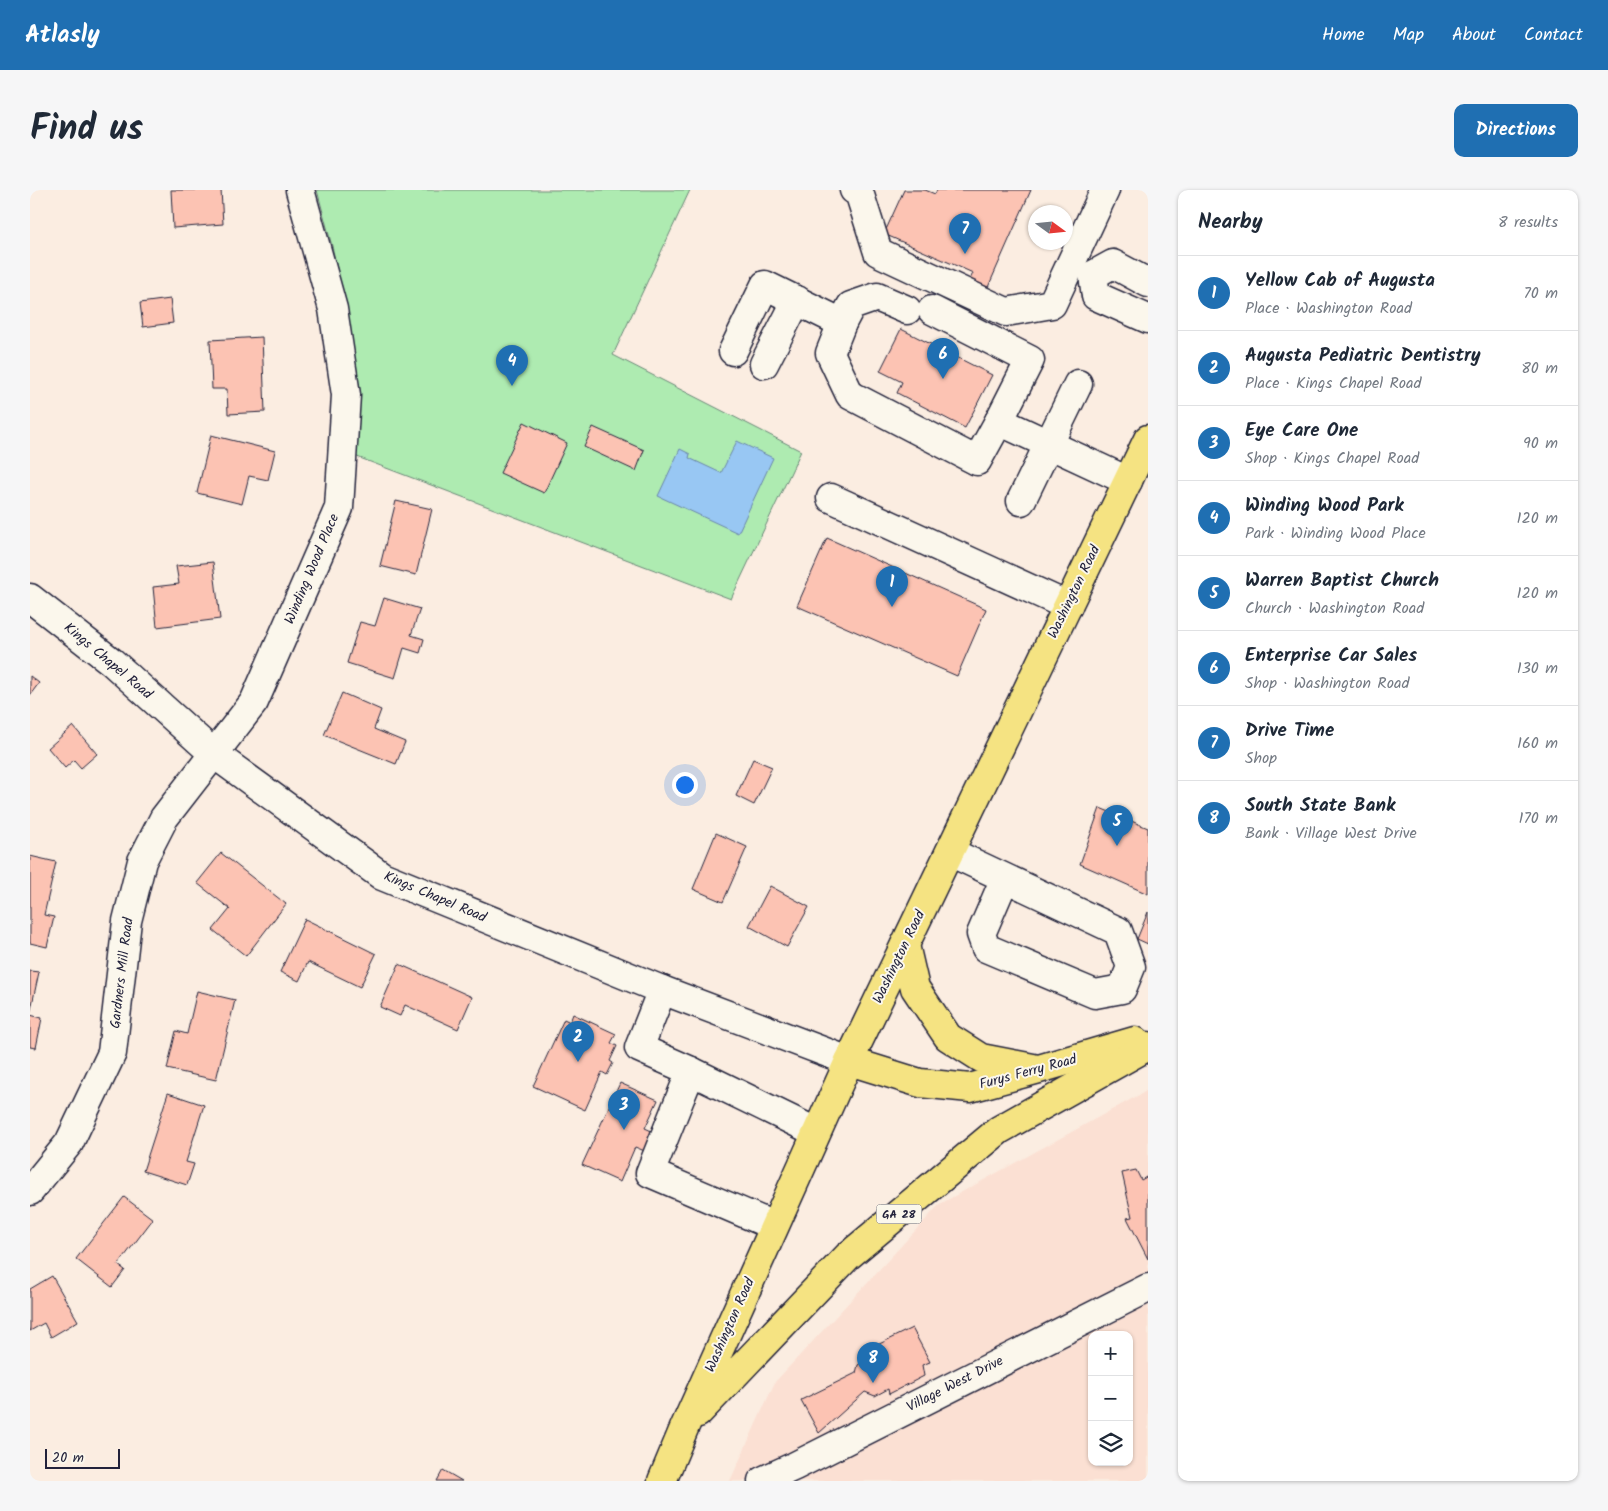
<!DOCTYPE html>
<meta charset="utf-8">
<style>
:root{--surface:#fff;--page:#f6f6f7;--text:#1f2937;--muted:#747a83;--line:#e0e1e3;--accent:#1f6fb2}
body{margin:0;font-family:Kalam,sans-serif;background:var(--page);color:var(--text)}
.controls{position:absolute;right:15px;bottom:15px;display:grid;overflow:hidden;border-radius:10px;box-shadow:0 1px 4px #0004}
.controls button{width:45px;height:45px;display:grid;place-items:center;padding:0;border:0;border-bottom:1px solid var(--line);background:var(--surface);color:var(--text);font:25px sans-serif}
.compass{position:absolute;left:998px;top:15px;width:45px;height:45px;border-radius:50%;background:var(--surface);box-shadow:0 1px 4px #0004;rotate:105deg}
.scale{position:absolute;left:15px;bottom:12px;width:75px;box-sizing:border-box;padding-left:5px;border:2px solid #22223b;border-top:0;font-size:14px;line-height:18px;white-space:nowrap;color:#22223b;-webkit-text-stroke:4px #fbf7ec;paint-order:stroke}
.you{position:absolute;left:654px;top:594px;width:18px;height:18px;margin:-12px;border:4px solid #fff;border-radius:50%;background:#1a73e8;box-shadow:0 0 0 8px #1a73e833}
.badge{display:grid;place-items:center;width:32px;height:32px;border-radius:50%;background:var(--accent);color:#fff;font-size:16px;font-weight:700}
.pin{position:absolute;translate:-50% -41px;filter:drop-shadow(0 1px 2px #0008)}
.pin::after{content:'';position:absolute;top:26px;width:18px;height:15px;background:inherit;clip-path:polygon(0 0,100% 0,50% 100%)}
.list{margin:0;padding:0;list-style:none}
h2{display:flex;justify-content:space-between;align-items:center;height:65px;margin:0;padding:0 20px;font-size:21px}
h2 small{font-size:16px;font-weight:400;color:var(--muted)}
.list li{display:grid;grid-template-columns:32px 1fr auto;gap:15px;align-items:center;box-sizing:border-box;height:75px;padding:0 20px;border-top:1px solid var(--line)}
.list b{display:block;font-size:19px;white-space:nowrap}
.list p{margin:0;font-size:16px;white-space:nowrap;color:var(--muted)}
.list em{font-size:16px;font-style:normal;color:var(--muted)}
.icon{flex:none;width:28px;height:28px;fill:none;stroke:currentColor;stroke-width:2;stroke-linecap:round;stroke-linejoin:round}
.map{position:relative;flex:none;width:1118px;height:1291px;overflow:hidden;border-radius:10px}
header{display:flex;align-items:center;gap:30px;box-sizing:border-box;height:70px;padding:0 25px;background:var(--accent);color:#fff}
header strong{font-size:24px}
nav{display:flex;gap:28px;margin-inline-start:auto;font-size:18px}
.intro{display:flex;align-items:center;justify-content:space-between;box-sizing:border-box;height:120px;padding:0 30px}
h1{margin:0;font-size:35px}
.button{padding:12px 22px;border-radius:10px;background:var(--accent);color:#fff;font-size:18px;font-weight:700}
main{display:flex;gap:30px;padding:0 30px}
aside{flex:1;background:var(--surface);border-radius:10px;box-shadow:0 1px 4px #0004}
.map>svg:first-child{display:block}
.built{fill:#fbe0d3;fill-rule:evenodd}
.green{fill:#aeebb1;stroke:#688676}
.water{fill:#98c7f3;stroke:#6985a9}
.building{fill:#fcc3b3;stroke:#22223b}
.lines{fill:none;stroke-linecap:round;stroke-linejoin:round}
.minor-casing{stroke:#22223b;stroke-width:31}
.major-casing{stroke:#22223b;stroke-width:31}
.minor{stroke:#fbf7ec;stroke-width:28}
.major{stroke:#f5e382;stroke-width:28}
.labels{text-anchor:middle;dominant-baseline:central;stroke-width:4;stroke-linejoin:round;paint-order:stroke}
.shield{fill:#fbf7ec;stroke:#636270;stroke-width:1}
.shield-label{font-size:12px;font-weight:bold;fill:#22223b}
.street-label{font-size:14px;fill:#22223b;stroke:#fbf7ec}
</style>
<header>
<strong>Atlasly</strong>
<nav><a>Home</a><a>Map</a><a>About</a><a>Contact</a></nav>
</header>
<div class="intro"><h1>Find us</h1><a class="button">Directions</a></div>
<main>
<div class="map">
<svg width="1118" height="1291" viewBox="0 0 1118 1291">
<rect width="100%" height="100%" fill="#fbede1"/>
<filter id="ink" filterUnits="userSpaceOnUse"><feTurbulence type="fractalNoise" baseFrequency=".02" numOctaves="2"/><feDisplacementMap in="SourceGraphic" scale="10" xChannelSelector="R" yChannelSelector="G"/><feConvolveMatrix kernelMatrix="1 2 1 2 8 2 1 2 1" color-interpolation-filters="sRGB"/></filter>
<g filter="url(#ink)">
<path class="built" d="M1118,900V1291H700L745,1192L910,1014ZM1062,1145H1099V1272H1062Z"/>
<polygon class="green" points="287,0 660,0 583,165 771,261 701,409 322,265 321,142 302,56"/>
<polygon class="water" points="707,251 743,268 708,343 628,306 650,259 660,264 659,268 691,283"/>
<g class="building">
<polygon points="141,0 191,0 193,34 143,38"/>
<polygon points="874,0 895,0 905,4 907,0 1001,0 955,104 937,96 943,83 854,44"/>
<polygon points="140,109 143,133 113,137 110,113"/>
<polygon points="871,139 962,185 935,238 867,203 872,192 850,181"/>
<polygon points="232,147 235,222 198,224 197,199 182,199 180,150"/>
<polygon points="494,232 537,253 514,303 470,283"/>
<polygon points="563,237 614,260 606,281 554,257"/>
<polygon points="181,245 245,261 238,290 219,286 212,314 167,303"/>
<polygon points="366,311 402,319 386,385 350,376"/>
<polygon points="797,348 956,419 927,486 767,416"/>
<polygon points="183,372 190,429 127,437 123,397 149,394 146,376"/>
<polygon points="354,408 390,419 381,445 394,449 390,463 374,458 365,488 317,473 330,432 345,436"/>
<polygon points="0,486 9,493 0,505"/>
<polygon points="312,503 351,520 344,539 375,552 366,574 294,545"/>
<polygon points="43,536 67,564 51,578 44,570 35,578 18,558"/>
<polygon points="723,569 742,577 724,615 706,606"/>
<polygon points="1070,618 1118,638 1118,704 1050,674"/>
<polygon points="686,643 717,657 693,712 663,699"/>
<polygon points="191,663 256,714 216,766 183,740 200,719 167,693"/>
<polygon points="0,666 26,672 14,725 24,727 17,757 0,753"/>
<polygon points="740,696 779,717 757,757 719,736"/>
<polygon points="1118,722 1118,754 1107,749"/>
<polygon points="275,729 346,764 330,797 278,772 269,791 250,782"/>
<polygon points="369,774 442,807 428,839 375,815 370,826 350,817"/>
<polygon points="0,781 9,782 0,824"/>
<polygon points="167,801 205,810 186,890 137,879 146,841 157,844"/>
<polygon points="543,824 586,844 581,853 587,856 580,871 583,873 577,885 572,882 555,920 503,896 534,829 540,832"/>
<polygon points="0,825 12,828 6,858 0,857"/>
<polygon points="590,893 628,910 615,938 626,943 617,962 605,957 590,992 552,975"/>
<polygon points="138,903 174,915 156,972 164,974 157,995 113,981"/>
<polygon points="1106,980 1111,990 1118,986 1118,1069 1097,1028 1102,1027 1092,983"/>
<polygon points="94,1007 123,1029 88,1075 95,1080 82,1097 46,1069"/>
<polygon points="22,1086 48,1131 21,1147 14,1133 0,1141 0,1099"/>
<polygon points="882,1138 900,1172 892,1175 894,1186 859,1204 858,1199 845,1206 835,1202 789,1243 771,1210 826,1183 828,1175 840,1166 837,1160"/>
<polygon points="413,1280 432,1291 407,1291"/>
</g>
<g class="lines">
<defs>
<g id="minor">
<polyline points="824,0 829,2 848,62 976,122 1022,114 1075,0"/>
<polyline points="1063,85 1066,106 1118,129"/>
<polyline points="1063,85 1083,74 1118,93"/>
<polyline points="877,120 847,107 821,116 812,133 800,163 820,205 947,271 969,231 1098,291"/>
<polyline points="902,120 1000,170 969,231"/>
<polyline points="703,161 735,95 812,133"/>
<polyline points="734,174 767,110"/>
<polyline points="801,308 1038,416"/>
<polyline points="991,311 1048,194"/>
<polyline points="0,408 82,472 184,564 352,686 632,800 819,871"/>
<polyline points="920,662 1088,741 1101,777 1092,799 1065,804 956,758 951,744 975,688"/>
<polyline points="632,800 609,858 661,881"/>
<polyline points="0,1001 39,953 82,863 97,731 112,671 134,628 224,512 309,318 316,205 303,119 270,0"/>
<polyline points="744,1036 620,983 661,881 786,942"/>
<polyline points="732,1291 765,1276 1118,1098"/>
</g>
<g id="major">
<polyline points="875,755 885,798 918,847 951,868 1003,878"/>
<polyline points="819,871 890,893 940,898 1009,879 1105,851"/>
<polyline points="668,1223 818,1066 969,940 1118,856"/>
<polyline points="632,1291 655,1236 819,871 1118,249"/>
</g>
</defs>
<use href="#minor" class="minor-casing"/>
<use href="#major" class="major-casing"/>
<use href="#minor" class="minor"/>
<use href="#major" class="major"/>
</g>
</g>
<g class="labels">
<rect class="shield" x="846.5" y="1014.5" width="45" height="19" rx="4"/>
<g class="shield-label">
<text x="869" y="1024">GA 28</text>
</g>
<g class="street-label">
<text transform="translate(282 379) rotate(-67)">Winding Wood Place</text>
<text transform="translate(1044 402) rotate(-64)">Washington Road</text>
<text transform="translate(78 471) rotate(40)">Kings Chapel Road</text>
<text transform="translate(405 707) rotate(23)">Kings Chapel Road</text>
<text transform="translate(869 767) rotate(-64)">Washington Road</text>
<text transform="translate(92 783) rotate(-83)">Gardners Mill Road</text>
<text transform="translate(998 882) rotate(-15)">Furys Ferry Road</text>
<text transform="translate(700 1135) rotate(-66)">Washington Road</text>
<text transform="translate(925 1194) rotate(-27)">Village West Drive</text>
</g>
</g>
</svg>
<div class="controls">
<button>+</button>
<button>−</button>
<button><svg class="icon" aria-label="layers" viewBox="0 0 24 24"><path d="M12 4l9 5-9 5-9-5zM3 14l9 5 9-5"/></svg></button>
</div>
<svg class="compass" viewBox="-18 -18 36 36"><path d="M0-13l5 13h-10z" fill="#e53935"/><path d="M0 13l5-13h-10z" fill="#747a83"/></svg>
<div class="scale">20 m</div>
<div class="you"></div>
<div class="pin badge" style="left:862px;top:417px">1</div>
<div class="pin badge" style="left:548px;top:872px">2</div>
<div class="pin badge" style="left:594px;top:940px">3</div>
<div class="pin badge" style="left:482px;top:196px">4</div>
<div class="pin badge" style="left:1087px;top:656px">5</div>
<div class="pin badge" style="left:913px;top:189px">6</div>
<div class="pin badge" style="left:935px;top:64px">7</div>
<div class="pin badge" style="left:843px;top:1193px">8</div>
</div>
<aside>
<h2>Nearby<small>8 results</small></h2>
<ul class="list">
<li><span class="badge">1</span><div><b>Yellow Cab of Augusta</b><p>Place · Washington Road</p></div><em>70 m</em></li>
<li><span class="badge">2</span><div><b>Augusta Pediatric Dentistry</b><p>Place · Kings Chapel Road</p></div><em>80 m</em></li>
<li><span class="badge">3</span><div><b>Eye Care One</b><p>Shop · Kings Chapel Road</p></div><em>90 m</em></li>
<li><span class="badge">4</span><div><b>Winding Wood Park</b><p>Park · Winding Wood Place</p></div><em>120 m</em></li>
<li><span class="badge">5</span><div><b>Warren Baptist Church</b><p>Church · Washington Road</p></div><em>120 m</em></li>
<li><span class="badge">6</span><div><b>Enterprise Car Sales</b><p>Shop · Washington Road</p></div><em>130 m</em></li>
<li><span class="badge">7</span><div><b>Drive Time</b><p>Shop</p></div><em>160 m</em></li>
<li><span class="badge">8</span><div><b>South State Bank</b><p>Bank · Village West Drive</p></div><em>170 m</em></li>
</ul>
</aside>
</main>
